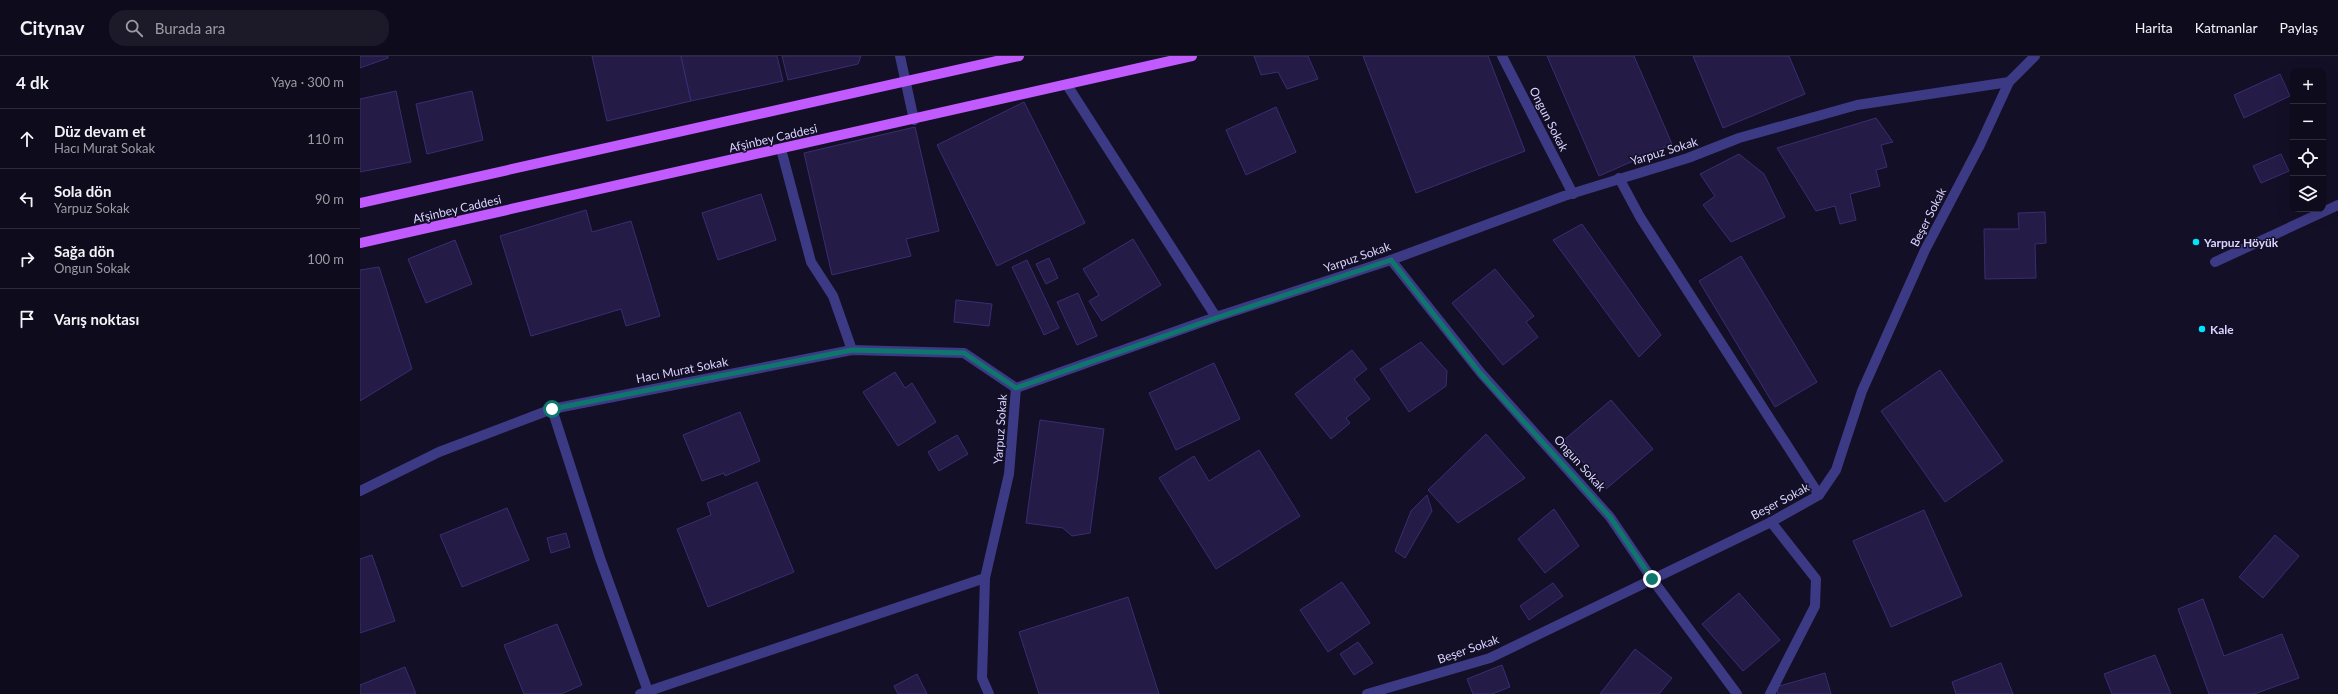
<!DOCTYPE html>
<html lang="tr">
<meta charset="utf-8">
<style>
:root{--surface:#0e0b1c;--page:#1c1929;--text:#f1f3f6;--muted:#9b9ba3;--line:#2e2b3b}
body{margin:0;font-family:Lato,sans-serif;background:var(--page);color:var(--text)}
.controls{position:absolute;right:12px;top:12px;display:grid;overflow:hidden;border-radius:8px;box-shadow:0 4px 16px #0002}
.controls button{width:36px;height:36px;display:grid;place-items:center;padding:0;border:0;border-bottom:1px solid var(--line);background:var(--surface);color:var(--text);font:20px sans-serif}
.stop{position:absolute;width:12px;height:12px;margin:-9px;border:3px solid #0f766e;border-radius:50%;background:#fff}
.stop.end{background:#0f766e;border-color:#fff;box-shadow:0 1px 4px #0008}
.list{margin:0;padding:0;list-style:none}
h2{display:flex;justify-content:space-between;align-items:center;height:52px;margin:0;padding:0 16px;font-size:17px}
h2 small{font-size:13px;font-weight:400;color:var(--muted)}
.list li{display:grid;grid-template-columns:26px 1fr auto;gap:12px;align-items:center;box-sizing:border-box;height:60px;padding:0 16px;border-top:1px solid var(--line)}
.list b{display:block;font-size:15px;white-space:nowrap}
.list p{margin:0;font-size:13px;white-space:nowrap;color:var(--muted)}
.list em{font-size:13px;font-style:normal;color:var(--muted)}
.icon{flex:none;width:22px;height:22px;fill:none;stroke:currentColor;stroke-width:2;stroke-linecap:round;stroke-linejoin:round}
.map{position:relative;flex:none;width:1978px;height:638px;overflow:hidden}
header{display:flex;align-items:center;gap:24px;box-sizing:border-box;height:56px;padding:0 20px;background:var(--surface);border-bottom:1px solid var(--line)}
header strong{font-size:19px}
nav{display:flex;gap:22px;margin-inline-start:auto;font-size:14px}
.search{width:280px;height:36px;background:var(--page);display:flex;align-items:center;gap:10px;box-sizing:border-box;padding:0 14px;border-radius:16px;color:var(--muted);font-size:15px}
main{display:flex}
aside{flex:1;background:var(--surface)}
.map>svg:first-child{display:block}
.building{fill:#241b47;stroke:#3b2d73}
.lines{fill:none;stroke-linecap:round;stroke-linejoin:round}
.minor{stroke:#3d3a85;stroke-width:10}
.major{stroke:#c25bff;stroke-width:10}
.route{stroke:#0f766e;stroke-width:5}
.poi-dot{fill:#00e5ff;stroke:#130f26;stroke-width:1.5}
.labels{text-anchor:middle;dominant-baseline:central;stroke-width:3;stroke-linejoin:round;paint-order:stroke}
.street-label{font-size:12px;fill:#d9d4ff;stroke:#130f26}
.poi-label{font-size:12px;font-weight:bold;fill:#d9d4ff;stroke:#130f26;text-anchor:start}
</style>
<header>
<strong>Citynav</strong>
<div class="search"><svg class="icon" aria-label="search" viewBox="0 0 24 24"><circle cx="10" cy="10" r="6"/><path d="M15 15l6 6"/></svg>Burada ara</div>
<nav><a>Harita</a><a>Katmanlar</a><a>Paylaş</a></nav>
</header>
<main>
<aside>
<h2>4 dk<small>Yaya · 300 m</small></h2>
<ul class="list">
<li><svg class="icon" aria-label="ahead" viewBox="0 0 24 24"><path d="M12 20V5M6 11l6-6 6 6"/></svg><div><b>Düz devam et</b><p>Hacı Murat Sokak</p></div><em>110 m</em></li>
<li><svg class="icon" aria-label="left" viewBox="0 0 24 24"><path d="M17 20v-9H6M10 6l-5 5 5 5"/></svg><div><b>Sola dön</b><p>Yarpuz Sokak</p></div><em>90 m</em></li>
<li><svg class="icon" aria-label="right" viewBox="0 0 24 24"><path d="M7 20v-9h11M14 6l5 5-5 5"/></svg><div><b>Sağa dön</b><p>Ongun Sokak</p></div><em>100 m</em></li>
<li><svg class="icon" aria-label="arrive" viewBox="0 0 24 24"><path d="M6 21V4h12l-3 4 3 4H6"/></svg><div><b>Varış noktası</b></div></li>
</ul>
</aside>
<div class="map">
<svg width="1978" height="638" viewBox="0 0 1978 638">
<rect width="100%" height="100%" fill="#130f26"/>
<g class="building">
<polygon points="0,0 28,0 28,2 0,12"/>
<polygon points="232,0 321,0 331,45 247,65"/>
<polygon points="321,0 417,0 423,25 331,45"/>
<polygon points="422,0 501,0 498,8 428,24"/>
<polygon points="894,0 948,0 958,23 927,33 918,16 901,19"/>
<polygon points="1003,0 1128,0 1165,95 1056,137"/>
<polygon points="1187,0 1274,0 1312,88 1239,120"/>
<polygon points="1333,0 1429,0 1445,38 1363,72"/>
<polygon points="1920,18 1930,40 1884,62 1874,39"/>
<polygon points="36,35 51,106 0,116 0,43"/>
<polygon points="112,35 123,84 67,98 56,48"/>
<polygon points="664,46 725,167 637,210 577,89"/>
<polygon points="916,51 936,96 886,119 866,74"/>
<polygon points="1516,62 1533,86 1521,89 1527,111 1516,114 1520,130 1490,138 1496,164 1480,168 1475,150 1456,155 1417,92"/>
<polygon points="555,71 579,175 546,183 551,200 472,219 444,97"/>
<polygon points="1379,98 1404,118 1425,161 1371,186 1343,149 1355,140 1340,118"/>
<polygon points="1921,98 1929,115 1901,127 1893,110"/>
<polygon points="401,138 416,184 358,204 342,157"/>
<polygon points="226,154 232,176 271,165 300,260 266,270 261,253 171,280 140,180"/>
<polygon points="1685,156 1686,187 1675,188 1676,222 1625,223 1624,173 1659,173 1658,157"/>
<polygon points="1222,168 1301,279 1279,301 1193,184"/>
<polygon points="773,183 801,229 742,265 729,245 739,239 723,213"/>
<polygon points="95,184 112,228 66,247 48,203"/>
<polygon points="1381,200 1457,326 1415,351 1339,225"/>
<polygon points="689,202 698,222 686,228 676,208"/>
<polygon points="667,204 699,272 684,279 652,211"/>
<polygon points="19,211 52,313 0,345 0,214"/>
<polygon points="1135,213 1174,260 1166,266 1178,281 1143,309 1092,247"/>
<polygon points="718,237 737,280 717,289 697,246"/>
<polygon points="596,244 632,248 629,270 594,266"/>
<polygon points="1061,286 1087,315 1086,330 1049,356 1020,313"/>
<polygon points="992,294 1007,313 994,323 1010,343 986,362 990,367 971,383 935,338"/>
<polygon points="854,307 880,363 816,394 789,337"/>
<polygon points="1580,314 1643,405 1585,446 1521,355"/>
<polygon points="535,316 545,332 552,327 576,366 538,390 503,336"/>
<polygon points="1251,344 1293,393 1246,433 1204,384"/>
<polygon points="380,356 400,405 365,420 364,417 342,425 323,379"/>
<polygon points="680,364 744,373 730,477 712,480 703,472 666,467"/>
<polygon points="1126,378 1165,422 1098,467 1068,434"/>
<polygon points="597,379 608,398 579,415 568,396"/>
<polygon points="899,394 940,460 856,513 799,422 834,400 849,425"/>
<polygon points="397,426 434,516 348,551 317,473 351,459 347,447"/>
<polygon points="1067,439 1072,455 1045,502 1035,495 1051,455"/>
<polygon points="147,452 169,504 102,531 80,479"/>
<polygon points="1194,453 1219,490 1185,517 1158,483"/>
<polygon points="1564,454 1602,540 1531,571 1493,485"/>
<polygon points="206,477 210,491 191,497 187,482"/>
<polygon points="1915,479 1939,500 1903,542 1879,521"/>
<polygon points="12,499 35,565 0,577 0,503"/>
<polygon points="982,526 1010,567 968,596 940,554"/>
<polygon points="1193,527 1203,540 1169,564 1160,550"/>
<polygon points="1379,537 1420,584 1383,615 1342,568"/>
<polygon points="768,541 799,638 679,638 659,576"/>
<polygon points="1843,543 1864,600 1922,578 1939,622 1894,638 1849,638 1818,553"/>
<polygon points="197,568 222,629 201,638 164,638 144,589"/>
<polygon points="998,586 1013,607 994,619 980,598"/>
<polygon points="1275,593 1312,622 1299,638 1240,638"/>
<polygon points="1795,599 1811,638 1752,638 1744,618"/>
<polygon points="1641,607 1653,638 1596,638 1592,626"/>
<polygon points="1142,609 1150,631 1132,638 1113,638 1107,623"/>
<polygon points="45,611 56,638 0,638 0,629"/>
<polygon points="1465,617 1471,638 1418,638 1416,631"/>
<polygon points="557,618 567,638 538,638 534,630"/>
</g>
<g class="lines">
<g class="minor">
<polyline points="540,0 554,64"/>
<polyline points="1142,0 1213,138"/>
<polyline points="707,29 856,261"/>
<polyline points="421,93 451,206 473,240 492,294"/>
<polyline points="1259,122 1280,161 1459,439"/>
<polyline points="1031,204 1121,317 1250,461 1292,523 1377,638"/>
<polyline points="1855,206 1978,149"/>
<polyline points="192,353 240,502 289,638"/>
<polyline points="0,435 79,396 192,353 492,294 604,297 656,332"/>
<polyline points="280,638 625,522"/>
<polyline points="629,638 622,622 625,522 649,418 656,332 856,261 1031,204 1204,140 1328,102 1379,82 1497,49 1649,26"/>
<polyline points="1007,638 1130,602 1411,466 1459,439 1476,414 1502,335 1565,194 1620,89 1649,26 1675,0"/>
<polyline points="1410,638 1455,550 1456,523 1411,466"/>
</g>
<g class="major">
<polyline points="0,147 659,0"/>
<polyline points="0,187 832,0"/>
</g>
</g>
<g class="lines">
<polyline class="route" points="192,353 492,294 604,297 656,332 856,262 1031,204 1120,317 1250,461 1292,523"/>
</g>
<g class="poi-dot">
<circle cx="1836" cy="186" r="4"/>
<circle cx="1842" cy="273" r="4"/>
</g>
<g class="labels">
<g class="street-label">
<text transform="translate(1189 63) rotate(63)">Ongun Sokak</text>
<text transform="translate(413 82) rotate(-13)">Afşinbey Caddesi</text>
<text transform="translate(1304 95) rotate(-17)">Yarpuz Sokak</text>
<text transform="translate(97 153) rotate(-13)">Afşinbey Caddesi</text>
<text transform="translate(1568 161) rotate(-63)">Beşer Sokak</text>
<text transform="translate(997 201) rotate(-19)">Yarpuz Sokak</text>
<text transform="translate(322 314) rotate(-11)">Hacı Murat Sokak</text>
<text transform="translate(640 373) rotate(-86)">Yarpuz Sokak</text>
<text transform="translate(1220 407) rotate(48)">Ongun Sokak</text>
<text transform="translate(1420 445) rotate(-28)">Beşer Sokak</text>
<text transform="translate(1108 593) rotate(-19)">Beşer Sokak</text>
</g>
<g class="poi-label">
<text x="1844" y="186">Yarpuz Höyük</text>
<text x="1850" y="273">Kale</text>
</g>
</g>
</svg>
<div class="controls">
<button>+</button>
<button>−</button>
<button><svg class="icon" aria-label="locate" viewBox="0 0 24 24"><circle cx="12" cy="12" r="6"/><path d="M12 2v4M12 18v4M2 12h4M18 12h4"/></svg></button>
<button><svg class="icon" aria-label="layers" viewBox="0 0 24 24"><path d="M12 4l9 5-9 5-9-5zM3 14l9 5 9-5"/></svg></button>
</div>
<div class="stop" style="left:192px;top:353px"></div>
<div class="stop end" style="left:1292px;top:523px"></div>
</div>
</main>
